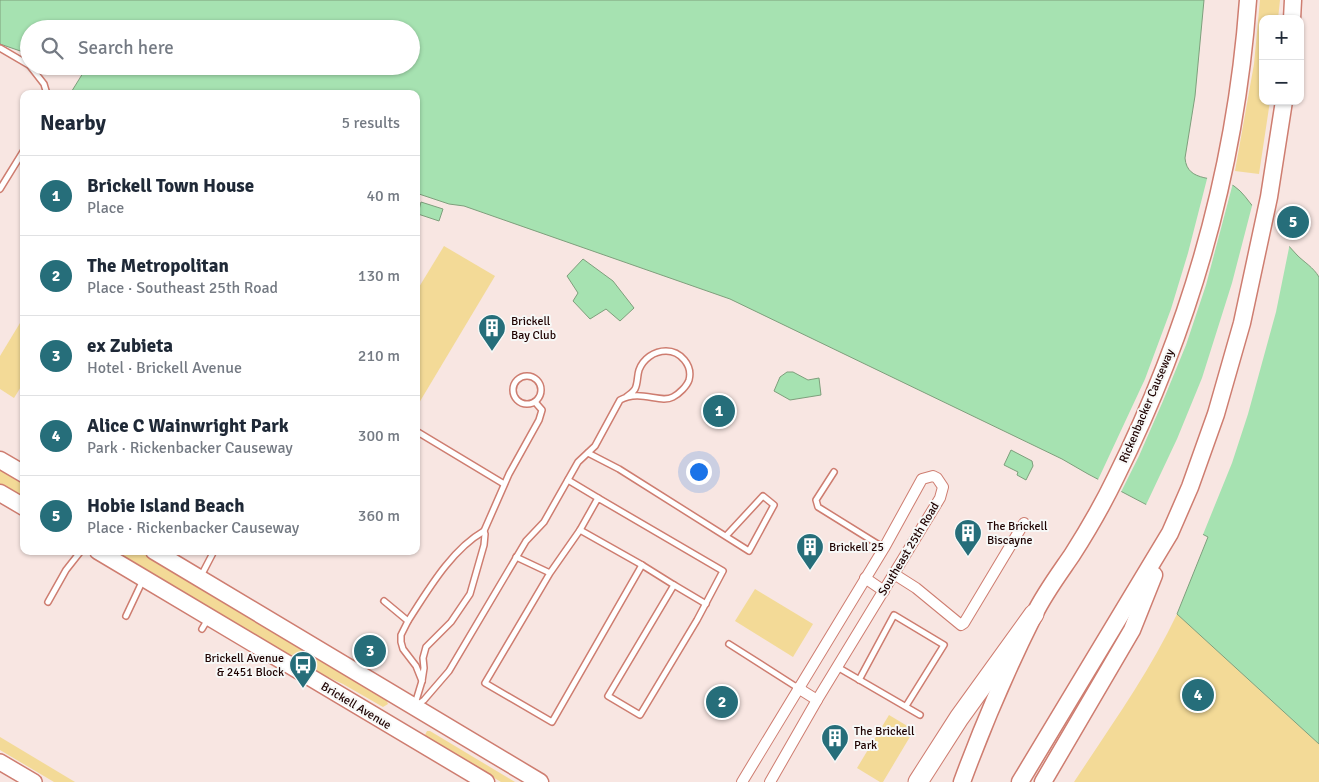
<!DOCTYPE html>
<meta charset="utf-8">
<style>
:root{--surface:#fff;--page:#f6f6f7;--text:#1f2937;--muted:#747a83;--line:#e0e1e3;--accent:#266e7a}
body{margin:0;font-family:Signika,sans-serif;background:var(--page);color:var(--text)}
.controls{position:absolute;right:15px;top:15px;display:grid;overflow:hidden;border-radius:10px;box-shadow:0 1px 4px #0004}
.controls button{width:45px;height:45px;display:grid;place-items:center;padding:0;border:0;border-bottom:1px solid var(--line);background:var(--surface);color:var(--text);font:25px sans-serif}
.you{position:absolute;left:698px;top:471px;width:18px;height:18px;margin:-12px;border:4px solid #fff;border-radius:50%;background:#1a73e8;box-shadow:0 0 0 8px #1a73e833}
.badge{display:grid;place-items:center;width:32px;height:32px;border-radius:50%;background:var(--accent);color:#fff;font-size:16px;font-weight:700}
.pin{position:absolute;translate:-50% -50%;border:2px solid #fff;box-shadow:0 1px 5px #0006}
.list{margin:0;padding:0;list-style:none}
h2{display:flex;justify-content:space-between;align-items:center;height:65px;margin:0;padding:0 20px;font-size:21px}
h2 small{font-size:16px;font-weight:400;color:var(--muted)}
.list li{display:grid;grid-template-columns:32px 1fr auto;gap:15px;align-items:center;box-sizing:border-box;height:80px;padding:0 20px;border-top:1px solid var(--line)}
.list b{display:block;font-size:19px;white-space:nowrap}
.list p{margin:0;font-size:16px;white-space:nowrap;color:var(--muted)}
.list em{font-size:16px;font-style:normal;color:var(--muted)}
.icon{flex:none;width:28px;height:28px;fill:none;stroke:currentColor;stroke-width:2;stroke-linecap:round;stroke-linejoin:round}
.map{position:relative;flex:none;width:1319px;height:782px;overflow:hidden}
.search{position:absolute;background:var(--surface);box-shadow:0 1px 4px #0004;left:20px;top:20px;width:400px;height:55px;display:flex;align-items:center;gap:12px;box-sizing:border-box;padding:0 18px;border-radius:28px;color:var(--muted);font-size:19px}
.panel{position:absolute;background:var(--surface);box-shadow:0 1px 4px #0004;left:20px;top:90px;width:400px;height:465px;border-radius:10px}
.map>svg:first-child{display:block}
.green{fill:#f3da97}
.water{fill:#a6e2b1;stroke:#7e9f7c}
.pier{fill:#f8e6e2}
.lines{fill:none;stroke-linecap:round;stroke-linejoin:round}
.lane-casing{stroke:#ce7d70;stroke-width:8}
.street-casing{stroke:#ce7d70;stroke-width:12}
.secondary-casing{stroke:#ce7d70;stroke-width:18}
.primary-casing{stroke:#ce7d70;stroke-width:19}
.highway-casing{stroke:#ce7d70;stroke-width:21}
.lane{stroke:#fff;stroke-width:5}
.street{stroke:#fff;stroke-width:10}
.secondary{stroke:#fff;stroke-width:15}
.primary{stroke:#fff;stroke-width:16}
.highway{stroke:#fff;stroke-width:19}
.labels{text-anchor:middle;dominant-baseline:central;stroke-width:4;stroke-linejoin:round;paint-order:stroke}
.poi-label{font-size:12px;fill:#1f0302;stroke:#f7f8f7;text-anchor:start}
.street-label{font-size:12px;fill:#1f0302;stroke:#f7f8f7}
</style>
<div class="map">
<svg width="1319" height="782" viewBox="0 0 1319 782">
<rect width="100%" height="100%" fill="#f8e6e2"/>
<g class="green">
<polygon points="1260,0 1280,0 1278,19 1263,19 1263,101 1270,101 1259,174 1235,171 1254,64"/>
<polygon points="444,246 495,276 416,408 416,292"/>
<polygon points="20,323 24,325 24,382 14,398 0,389 0,356"/>
<polygon points="0,468 24,482 24,498 0,484"/>
<polygon points="120,551 140,551 386,699 388,704 383,707 343,684 319,673 123,557"/>
<polygon points="755,589 813,624 793,657 735,621"/>
<path d="M1177,614L1319,744V782H1074C1110,727 1149,673 1177,614Z"/>
<polygon points="889,715 914,730 883,782 880,782 857,768"/>
<polygon points="427,731 430,731 515,782 501,782 427,738 425,735"/>
<polygon points="0,737 75,782 54,782 0,750"/>
</g>
<g class="water">
<path d="M0,0H1204L1195,96L1185,158C1187,184 1217,175 1234,186C1243,192 1248,201 1255,209C1269,224 1283,240 1297,255C1305,263 1313,267 1319,277V744L1177,614L1208,537L1088,474L1062,459L730,299L464,206L449,204L416,193V94H70L83,73L64,66H411V29H29V54L0,44Z"/>
<polygon points="421,202 443,209 439,221 418,214"/>
<polygon points="583,259 613,281 634,308 620,321 606,309 590,319 573,301 578,293 567,276"/>
<polygon points="787,372 793,372 808,380 819,378 821,395 790,400 774,391 780,377"/>
<polygon points="1011,450 1032,461 1033,466 1026,480 1017,475 1018,472 1004,465"/>
</g>
<g class="pier">
<polygon points="1208,175 1233,183 1206,285 1186,345 1163,401 1139,456 1120,494 1097,482 1145,379 1171,309 1188,253"/>
<polygon points="1253,202 1290,243 1276,312 1248,414 1232,463 1202,537 1145,507 1177,439 1202,378 1232,283"/>
</g>
<g class="lines">
<defs>
<g id="lane">
<polyline points="0,48 29,65"/>
<polyline points="30,66 44,84 47,94"/>
<polyline points="0,189 24,150"/>
<circle cx="527" cy="390" r="14"/>
<polyline points="416,431 504,484"/>
<polyline points="588,453 619,469 749,551 774,505 763,496 726,536"/>
<polyline points="834,472 816,500 818,507 884,548"/>
<polyline points="568,480 598,498"/>
<polyline points="580,530 642,565"/>
<polyline points="516,557 550,573 580,530 598,498 723,571 697,620 640,715 608,696 674,585 642,565 552,722 485,683 550,573"/>
<polyline points="201,576 214,551"/>
<polyline points="674,585 706,604"/>
<polyline points="384,601 408,621 401,635 401,642 403,649 416,666 422,681"/>
<polyline points="48,602 66,570 81,551"/>
<polyline points="126,616 143,580"/>
<path d="M408,621C428,590 451,550 484,531"/>
<polyline points="202,629 208,619"/>
<polyline points="729,644 798,688"/>
<polyline points="839,668 920,715"/>
<polyline points="859,680 894,615 944,645 906,706"/>
<polyline points="415,704 422,681 424,668 423,658 426,647 451,622 470,594 484,545 485,534 484,531 509,474 539,420 542,410 535,402"/>
<path d="M416,706L424,700L449,671L526,541L544,522L578,462L595,446L620,400C641,389 660,404 673,397C679,394 687,386 689,380C693,365 680,351 666,351C654,351 643,359 639,370C637,376 638,383 635,389C633,392 629,395 626,397"/>
</g>
<g id="street">
<polyline points="894,574 916,588 961,625 964,623 1024,523"/>
<polyline points="865,578 884,591"/>
<polyline points="798,688 817,700"/>
<polyline points="742,782 884,548 922,479 933,476 937,478 943,487 940,498 817,700 770,782"/>
</g>
<polyline id="secondary" points="0,762 34,782"/>
<g id="primary">
<polyline points="1292,19 1293,0"/>
<polyline points="0,460 24,474"/>
<polyline points="0,493 24,507"/>
<polyline points="98,551 486,782"/>
<polyline points="154,551 540,782"/>
<path d="M962,782C983,725 1007,669 1034,615C1044,594 1059,574 1072,555C1088,530 1103,504 1116,477C1190,328 1236,166 1248,0"/>
<polyline points="1020,782 1170,533 1190,487 1216,414 1242,323 1269,197 1284,101"/>
<polyline points="1043,782 1132,630 1154,575"/>
</g>
<polyline id="highway" points="918,782 959,718 1034,614"/>
</defs>
<use href="#lane" class="lane-casing"/>
<use href="#street" class="street-casing"/>
<use href="#secondary" class="secondary-casing"/>
<use href="#primary" class="primary-casing"/>
<use href="#highway" class="highway-casing"/>
<use href="#lane" class="lane"/>
<use href="#street" class="street"/>
<use href="#secondary" class="secondary"/>
<use href="#primary" class="primary"/>
<use href="#highway" class="highway"/>
</g>
<defs>
<symbol id="building-pin" viewBox="-11 -11 22 30"><path d="M0 17L-7.5 6A9.5 9.5 0 1 1 7.5 6Z" fill="#266e7a" stroke="#f7f8f7"/><path d="M-4-6H4V6H1V3H-1V6H-4ZM-2.5-4.3h1.7v1.8h-1.7ZM.8-4.3h1.7v1.8H.8ZM-2.5-1h1.7V.8h-1.7ZM.8-1h1.7V.8H.8Z" fill="#fff"/></symbol>
<symbol id="bus-pin" viewBox="-11 -11 22 30"><path d="M0 17L-7.5 6A9.5 9.5 0 1 1 7.5 6Z" fill="#266e7a" stroke="#f7f8f7"/><path d="M-5-6H5V4H4V6H2V4H-2V6H-4V4H-5ZM-3.5-4V0h7V-4ZM-3.5 1.2v1.5H-2V1.2ZM2 1.2v1.5H3.5V1.2Z" fill="#fff"/></symbol>
</defs>
<g fill-rule="evenodd">
<use href="#building-pin" x="476" y="312" width="32" height="43"/>
<use href="#building-pin" x="952" y="517" width="32" height="43"/>
<use href="#building-pin" x="794" y="531" width="32" height="43"/>
<use href="#bus-pin" x="287" y="649" width="32" height="43"/>
<use href="#building-pin" x="819" y="722" width="32" height="43"/>
</g>
<g class="labels">
<g class="poi-label">
<text x="511" y="321">Brickell<tspan x="511" dy="14">Bay Club</tspan></text>
<text x="987" y="526">The Brickell<tspan x="987" dy="14">Biscayne</tspan></text>
<text x="829" y="547">Brickell 25</text>
<text x="284" y="658" text-anchor="end">Brickell Avenue<tspan x="284" dy="14">&amp; 2451 Block</tspan></text>
<text x="854" y="731">The Brickell<tspan x="854" dy="14">Park</tspan></text>
</g>
<g class="street-label">
<text transform="translate(1147 406) rotate(-67)">Rickenbacker Causeway</text>
<text transform="translate(909 549) rotate(-59)">Southeast 25th Road</text>
<text transform="translate(356 706) rotate(31)">Brickell Avenue</text>
</g>
</g>
</svg>
<div class="controls">
<button>+</button>
<button>−</button>
</div>
<div class="you"></div>
<div class="pin badge" style="left:719px;top:411px">1</div>
<div class="pin badge" style="left:722px;top:702px">2</div>
<div class="pin badge" style="left:370px;top:651px">3</div>
<div class="pin badge" style="left:1198px;top:695px">4</div>
<div class="pin badge" style="left:1293px;top:222px">5</div>
<div class="search"><svg class="icon" aria-label="search" viewBox="0 0 24 24"><circle cx="10" cy="10" r="6"/><path d="M15 15l6 6"/></svg>Search here</div>
<section class="panel">
<h2>Nearby<small>5 results</small></h2>
<ul class="list">
<li><span class="badge">1</span><div><b>Brickell Town House</b><p>Place</p></div><em>40 m</em></li>
<li><span class="badge">2</span><div><b>The Metropolitan</b><p>Place · Southeast 25th Road</p></div><em>130 m</em></li>
<li><span class="badge">3</span><div><b>ex Zubieta</b><p>Hotel · Brickell Avenue</p></div><em>210 m</em></li>
<li><span class="badge">4</span><div><b>Alice C Wainwright Park</b><p>Park · Rickenbacker Causeway</p></div><em>300 m</em></li>
<li><span class="badge">5</span><div><b>Hobie Island Beach</b><p>Place · Rickenbacker Causeway</p></div><em>360 m</em></li>
</ul>
</section>
</div>
